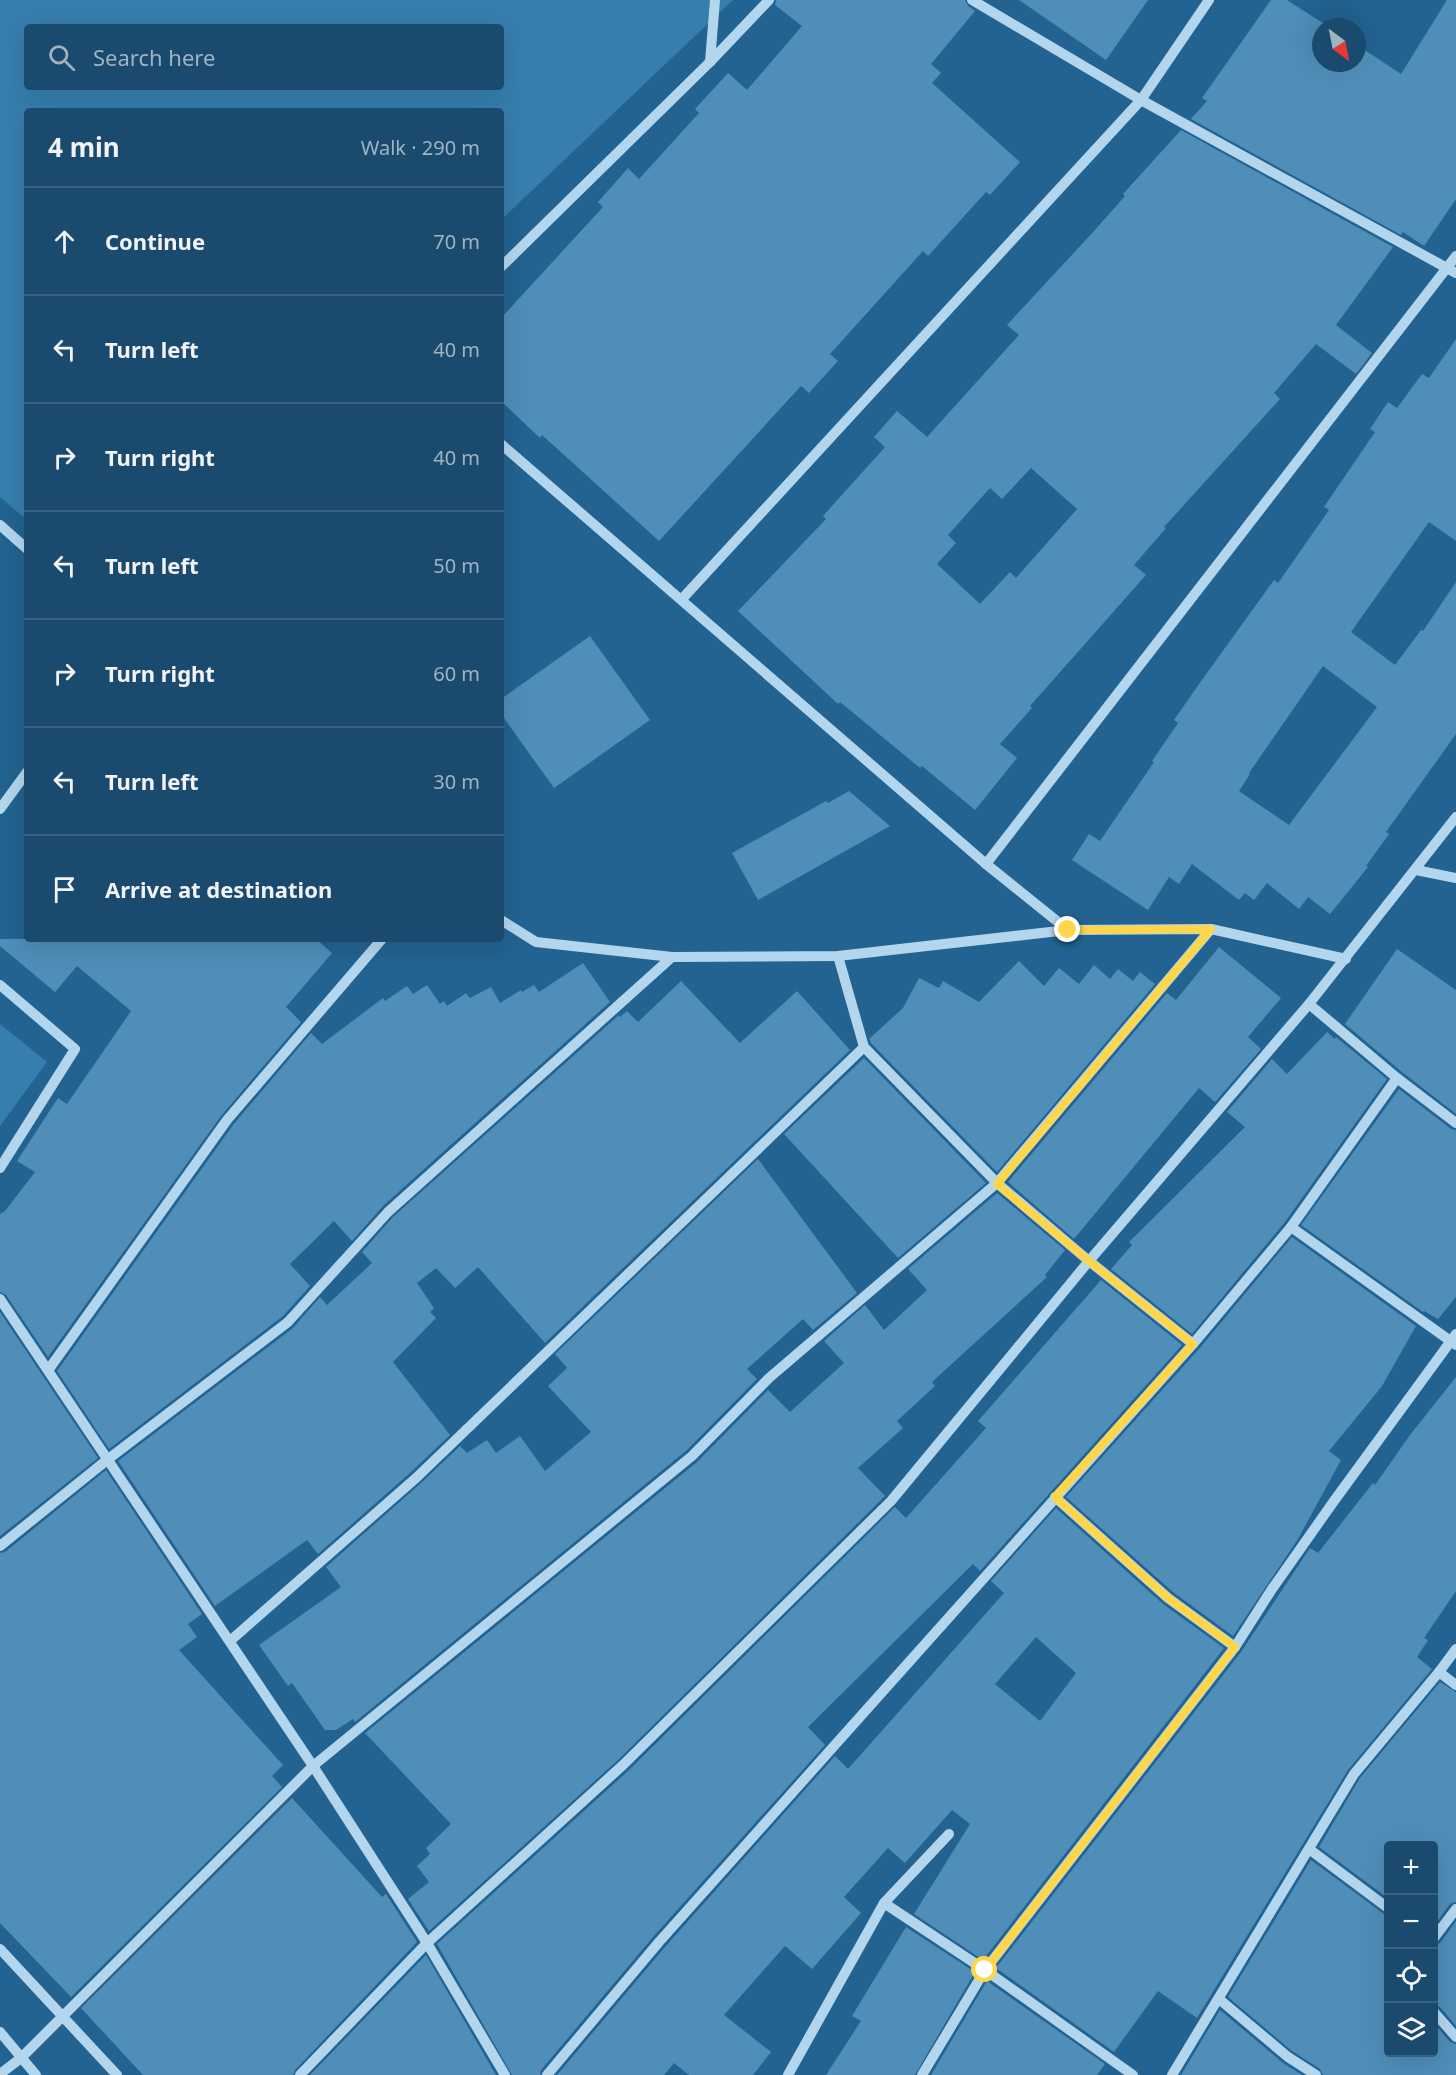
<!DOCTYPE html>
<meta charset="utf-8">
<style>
:root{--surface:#1a4a6d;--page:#235172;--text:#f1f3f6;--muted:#9fb3c2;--line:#386280}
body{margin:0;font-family:"Noto Sans",sans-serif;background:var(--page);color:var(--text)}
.controls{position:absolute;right:18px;bottom:18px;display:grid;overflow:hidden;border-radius:6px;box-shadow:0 6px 24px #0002}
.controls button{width:54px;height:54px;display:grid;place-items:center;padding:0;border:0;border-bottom:2px solid var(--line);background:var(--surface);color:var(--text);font:30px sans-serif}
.compass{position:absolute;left:1312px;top:18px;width:54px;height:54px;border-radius:50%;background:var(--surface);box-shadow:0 6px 24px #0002;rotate:148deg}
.stop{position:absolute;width:18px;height:18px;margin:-14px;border:4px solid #ffd54a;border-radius:50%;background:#fff}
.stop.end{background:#ffd54a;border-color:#fff;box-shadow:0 2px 6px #0008}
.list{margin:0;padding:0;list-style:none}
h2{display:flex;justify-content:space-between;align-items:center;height:78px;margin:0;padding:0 24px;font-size:26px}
h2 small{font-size:20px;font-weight:400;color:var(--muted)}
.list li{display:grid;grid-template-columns:39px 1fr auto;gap:18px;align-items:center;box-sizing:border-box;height:108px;padding:0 24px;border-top:2px solid var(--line)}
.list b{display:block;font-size:22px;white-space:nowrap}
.list em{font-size:20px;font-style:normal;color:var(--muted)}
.icon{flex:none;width:33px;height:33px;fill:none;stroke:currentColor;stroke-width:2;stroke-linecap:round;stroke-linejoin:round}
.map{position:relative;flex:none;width:1456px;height:2075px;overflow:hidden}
.search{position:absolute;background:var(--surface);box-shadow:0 6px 24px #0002;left:24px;top:24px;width:480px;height:66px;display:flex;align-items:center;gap:15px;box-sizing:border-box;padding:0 21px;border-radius:6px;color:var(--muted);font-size:22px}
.panel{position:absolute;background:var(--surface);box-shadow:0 6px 24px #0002;left:24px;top:108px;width:480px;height:834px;border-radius:6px}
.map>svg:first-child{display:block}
.green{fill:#367eae;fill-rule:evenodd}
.building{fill:#4f8eb9;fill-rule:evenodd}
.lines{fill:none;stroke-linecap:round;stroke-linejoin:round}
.minor{stroke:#b4d6ed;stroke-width:10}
.route{stroke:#ffd54a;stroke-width:8}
</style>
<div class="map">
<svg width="1456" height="2075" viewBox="0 0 1456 2075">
<rect width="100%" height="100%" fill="#226391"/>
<g class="green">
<path d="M0,0H733L501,220V111H27V520L0,497ZM27,27H501V87H27Z"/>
<polygon points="0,1024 47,1062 0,1126"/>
</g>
<g class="building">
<polygon points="776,0 965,0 968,6 975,11 931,64 941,73 932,83 1020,162 990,195 986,192 928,256 923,251 830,354 838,361 809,393 801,386 659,541 542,435 540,438 501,401 501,318 603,207 598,202 628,168 639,179 699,113 695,109 728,73 747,90 802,26 775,5"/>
<polygon points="1019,0 1148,0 1106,60"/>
<polygon points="1271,0 1287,0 1329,27 1321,27 1321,63 1357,63 1357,45 1401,74 1447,0 1456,0 1456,199 1424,246 1403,232 1401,235 1191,119 1207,101 1202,98"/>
<path d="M1181,130L1393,247L1336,325L1372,353L1356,374L1316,344L1274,393L1280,399L1164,527L1166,528L1134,565L1146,575L1030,706L1032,708L1000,744L1017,758L975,810L922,766L920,768L840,702L838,704L738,611L826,519L823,516L885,447L874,437L897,411L927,437L1019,335L1007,325L1094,231L1125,196L1123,194ZM1031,468L1077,509L1016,578L1010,572L980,604L937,564L956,543L948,535L990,488L1002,499Z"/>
<path d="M1456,339V541L1429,522L1351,632L1395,665L1421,630L1423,631L1456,582V734L1386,832L1389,834L1366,866L1368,867L1330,914L1308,897L1299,909L1267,883L1254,900L1245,893L1239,900L1192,864L1179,884L1169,877L1148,910L1072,860L1089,834L1100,841L1154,762L1152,761L1178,723L1174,720L1199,684L1274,580L1278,583L1329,510L1324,507L1375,432L1370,429L1388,402L1397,408L1422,374L1429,378ZM1323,666L1377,707L1289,825L1239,791L1250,774L1249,773Z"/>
<polygon points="590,636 650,720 554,788 501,714 501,699"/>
<polygon points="849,791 890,826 758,900 732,853 826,801 828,803"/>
<polygon points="0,939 316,939 332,953 286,1007 301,1022 221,1116 48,1357 6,1295 0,1292 0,1214 5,1211 35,1172 17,1161 58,1098 67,1104 131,1011 77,966 55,992 0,946"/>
<polygon points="1219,947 1281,998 1248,1037 1261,1049 1215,1102 1199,1088 1074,1239 1008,1182 1167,993 1176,1000"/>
<polygon points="1397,949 1456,990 1456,1114 1402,1072 1345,1024"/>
<polygon points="1019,961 1044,986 1059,968 1079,984 1094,965 1110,979 1118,969 1133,981 1140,972 1155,984 997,1172 871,1043 869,1039 903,1008 919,978 939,988 943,981 979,1002"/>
<polygon points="583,963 610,1002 383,1206 352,1241 334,1221 290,1264 310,1286 283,1316 109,1449 57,1371 233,1125 311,1033 322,1044 383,998 385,1001 407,986 413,994 427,985 440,1004 444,1001 447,1006 466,993 470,998 491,987 500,1003 521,990 522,992 534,985 539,992"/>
<polygon points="681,981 740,1043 797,991 850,1050 545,1343 478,1267 455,1288 436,1268 417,1283 434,1308 430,1312 436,1318 393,1362 450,1435 411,1472 318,1554 307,1540 215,1606 118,1461 293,1328 320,1297 327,1305 372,1263 362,1252 393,1217 619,1015 620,1017 627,1011 638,1022"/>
<polygon points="1327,1032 1335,1039 1336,1037 1387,1079 1285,1222 1192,1334 1111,1269 1132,1245 1129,1242 1245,1127 1227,1112 1272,1059 1287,1074"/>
<polygon points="864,1058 986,1183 898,1258 784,1134"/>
<polygon points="1399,1089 1451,1129 1456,1130 1456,1297 1438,1319 1424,1311 1423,1312 1301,1225"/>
<polygon points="758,1159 857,1293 813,1330 803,1319 747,1369 757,1379 687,1450 355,1722 353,1719 336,1730 325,1730 292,1683 288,1686 259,1645 341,1587 326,1567 421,1483 460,1446 467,1453 487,1440 496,1453 520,1436 545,1471 591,1432 548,1386 567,1368 555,1354"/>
<polygon points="997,1193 1065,1250 1045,1275 1047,1277 932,1382 935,1386 897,1421 903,1428 858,1468 885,1496 618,1760 429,1931 408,1899 429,1882 417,1866 430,1854 426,1848 451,1824 365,1733 697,1462 768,1390 790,1412 844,1363 824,1341 865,1305 884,1330 927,1290 908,1269"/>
<polygon points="1292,1237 1416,1326 1382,1386 1329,1451 1341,1460 1298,1539 1233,1636 1173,1592 1066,1497 1199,1349"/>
<polygon points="1101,1280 1182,1345 980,1571 973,1564 808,1727 825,1745 653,1937 541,2070 540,2075 512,2075 437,1944 628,1771 895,1507 906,1518 986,1428 978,1421"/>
<polygon points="0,1312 98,1458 0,1536"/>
<polygon points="1456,1377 1456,1591 1424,1638 1428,1640 1417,1657 1432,1669 1348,1770 1197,2018 1158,1991 1114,2052 996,1968 1241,1652 1310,1548 1318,1553 1373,1483 1375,1485 1410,1435"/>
<polygon points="106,1470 202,1614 188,1624 197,1637 179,1650 283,1765 272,1776 282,1787 71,1997 0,1923 0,1553 5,1552"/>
<path d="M1056,1508L1163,1604L1224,1648L983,1960L914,1914L970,1824L952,1810L905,1863L888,1848L844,1897L861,1913L812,1969L785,1946L724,2015L771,2052L753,2075H689L674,2063L664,2075H557L665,1947L835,1756L848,1769L1004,1593L991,1581ZM1036,1637L1076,1673L1040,1721L995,1684Z"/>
<polygon points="1440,1682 1456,1692 1456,1902 1450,1904 1434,1926 1434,1845 1389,1845 1389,1899 1319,1847 1360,1778"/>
<polygon points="292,1798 382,1897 386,1894 417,1942 295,2070 293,2075 143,2075 81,2008"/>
<polygon points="1311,1860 1384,1914 1389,1915 1389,2052 1434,2052 1434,2023 1450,2042 1456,2044 1456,2075 1323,2075 1320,2069 1292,2051 1228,1997"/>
<polygon points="1456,1921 1456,2026 1440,2007 1434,2005 1434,1945 1440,1943"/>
<polygon points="906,1927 975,1972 915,2075 826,2075 861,2021 852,2016"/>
<polygon points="426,1955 496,2075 310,2075"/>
<polygon points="987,1981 1105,2064 1097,2075 931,2075"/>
<polygon points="1220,2010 1283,2063 1302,2075 1181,2075"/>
</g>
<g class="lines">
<g class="minor">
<polyline points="972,0 1141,100 1456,273"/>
<polyline points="710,62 715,0"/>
<polyline points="501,267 710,62 769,0"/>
<polyline points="501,444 986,864 1068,930"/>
<polyline points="0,525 27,549"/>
<polyline points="682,599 1141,100 1209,0"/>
<polyline points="0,809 27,772"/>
<polyline points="986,864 1456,256"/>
<polyline points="1416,870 1456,878"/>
<polyline points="501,920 536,942 672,957 838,956 1068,930 1211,929 1346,959"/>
<polyline points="838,956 864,1047 997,1183 1089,1261 1193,1344"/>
<polyline points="0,985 75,1049 0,1168"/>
<polyline points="1309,1004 1397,1078 1456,1123"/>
<polyline points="1291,1227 1456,1345"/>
<polyline points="0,1299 313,1766 427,1943 505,2075"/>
<polyline points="49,1369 227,1120 382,939"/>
<polyline points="1055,1497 1168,1598 1235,1647"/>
<polyline points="0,1546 107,1460 288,1322 388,1212 672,957"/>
<polyline points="230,1641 416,1478 864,1047"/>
<polyline points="1439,1672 1456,1685"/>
<polyline points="1309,1849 1388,1908"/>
<polyline points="884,1903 949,1834"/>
<polyline points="1434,1938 1456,1909"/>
<polyline points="0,1949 117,2075"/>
<polyline points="1219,1999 1288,2057 1316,2075"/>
<polyline points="1434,2012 1456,2037"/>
<polyline points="0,2032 36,2075"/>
<polyline points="0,2074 21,2058 313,1766 692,1456 769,1378 997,1183 1211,929"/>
<polyline points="300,2075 427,1943 623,1765 891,1501 1089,1261 1309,1004 1456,817"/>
<polyline points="547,2075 659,1942 1193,1344 1291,1227 1397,1078"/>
<polyline points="788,2075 884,1903 985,1970 1133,2075"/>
<polyline points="922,2075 985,1970 1235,1647 1272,1589 1334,1501 1456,1334"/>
<polyline points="1172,2075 1354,1774 1439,1672 1456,1649"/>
</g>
</g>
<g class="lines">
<polyline class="route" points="985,1970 1235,1647 1168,1598 1055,1497 1193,1344 1089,1261 997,1184 1211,929 1068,930"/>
</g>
</svg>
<div class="controls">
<button>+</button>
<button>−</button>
<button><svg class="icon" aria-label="locate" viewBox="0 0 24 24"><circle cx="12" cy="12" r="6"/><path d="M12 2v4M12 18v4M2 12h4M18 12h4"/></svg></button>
<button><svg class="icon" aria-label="layers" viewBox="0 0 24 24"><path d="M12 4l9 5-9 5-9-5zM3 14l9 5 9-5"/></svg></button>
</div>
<svg class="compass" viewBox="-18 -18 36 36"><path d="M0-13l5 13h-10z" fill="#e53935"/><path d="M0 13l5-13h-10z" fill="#9fb3c2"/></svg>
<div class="stop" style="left:985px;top:1970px"></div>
<div class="stop end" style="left:1068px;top:930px"></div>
<div class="search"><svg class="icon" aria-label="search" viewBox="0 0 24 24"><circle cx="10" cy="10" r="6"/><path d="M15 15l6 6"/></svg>Search here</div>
<section class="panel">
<h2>4 min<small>Walk · 290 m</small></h2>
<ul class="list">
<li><svg class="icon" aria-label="ahead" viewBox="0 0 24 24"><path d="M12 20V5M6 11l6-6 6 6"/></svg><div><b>Continue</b></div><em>70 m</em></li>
<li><svg class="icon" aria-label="left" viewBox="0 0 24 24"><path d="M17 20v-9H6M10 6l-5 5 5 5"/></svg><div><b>Turn left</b></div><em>40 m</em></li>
<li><svg class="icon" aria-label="right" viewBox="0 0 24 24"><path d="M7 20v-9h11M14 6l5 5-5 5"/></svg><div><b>Turn right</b></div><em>40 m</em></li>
<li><svg class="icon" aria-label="left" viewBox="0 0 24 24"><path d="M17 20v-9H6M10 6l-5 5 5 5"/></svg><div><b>Turn left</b></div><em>50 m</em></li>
<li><svg class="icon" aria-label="right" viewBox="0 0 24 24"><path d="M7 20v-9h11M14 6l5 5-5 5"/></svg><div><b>Turn right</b></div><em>60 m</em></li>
<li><svg class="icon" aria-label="left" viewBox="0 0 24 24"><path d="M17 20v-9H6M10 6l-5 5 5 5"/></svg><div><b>Turn left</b></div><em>30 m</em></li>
<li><svg class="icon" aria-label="arrive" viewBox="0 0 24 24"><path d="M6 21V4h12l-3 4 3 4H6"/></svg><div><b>Arrive at destination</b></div></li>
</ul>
</section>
</div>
